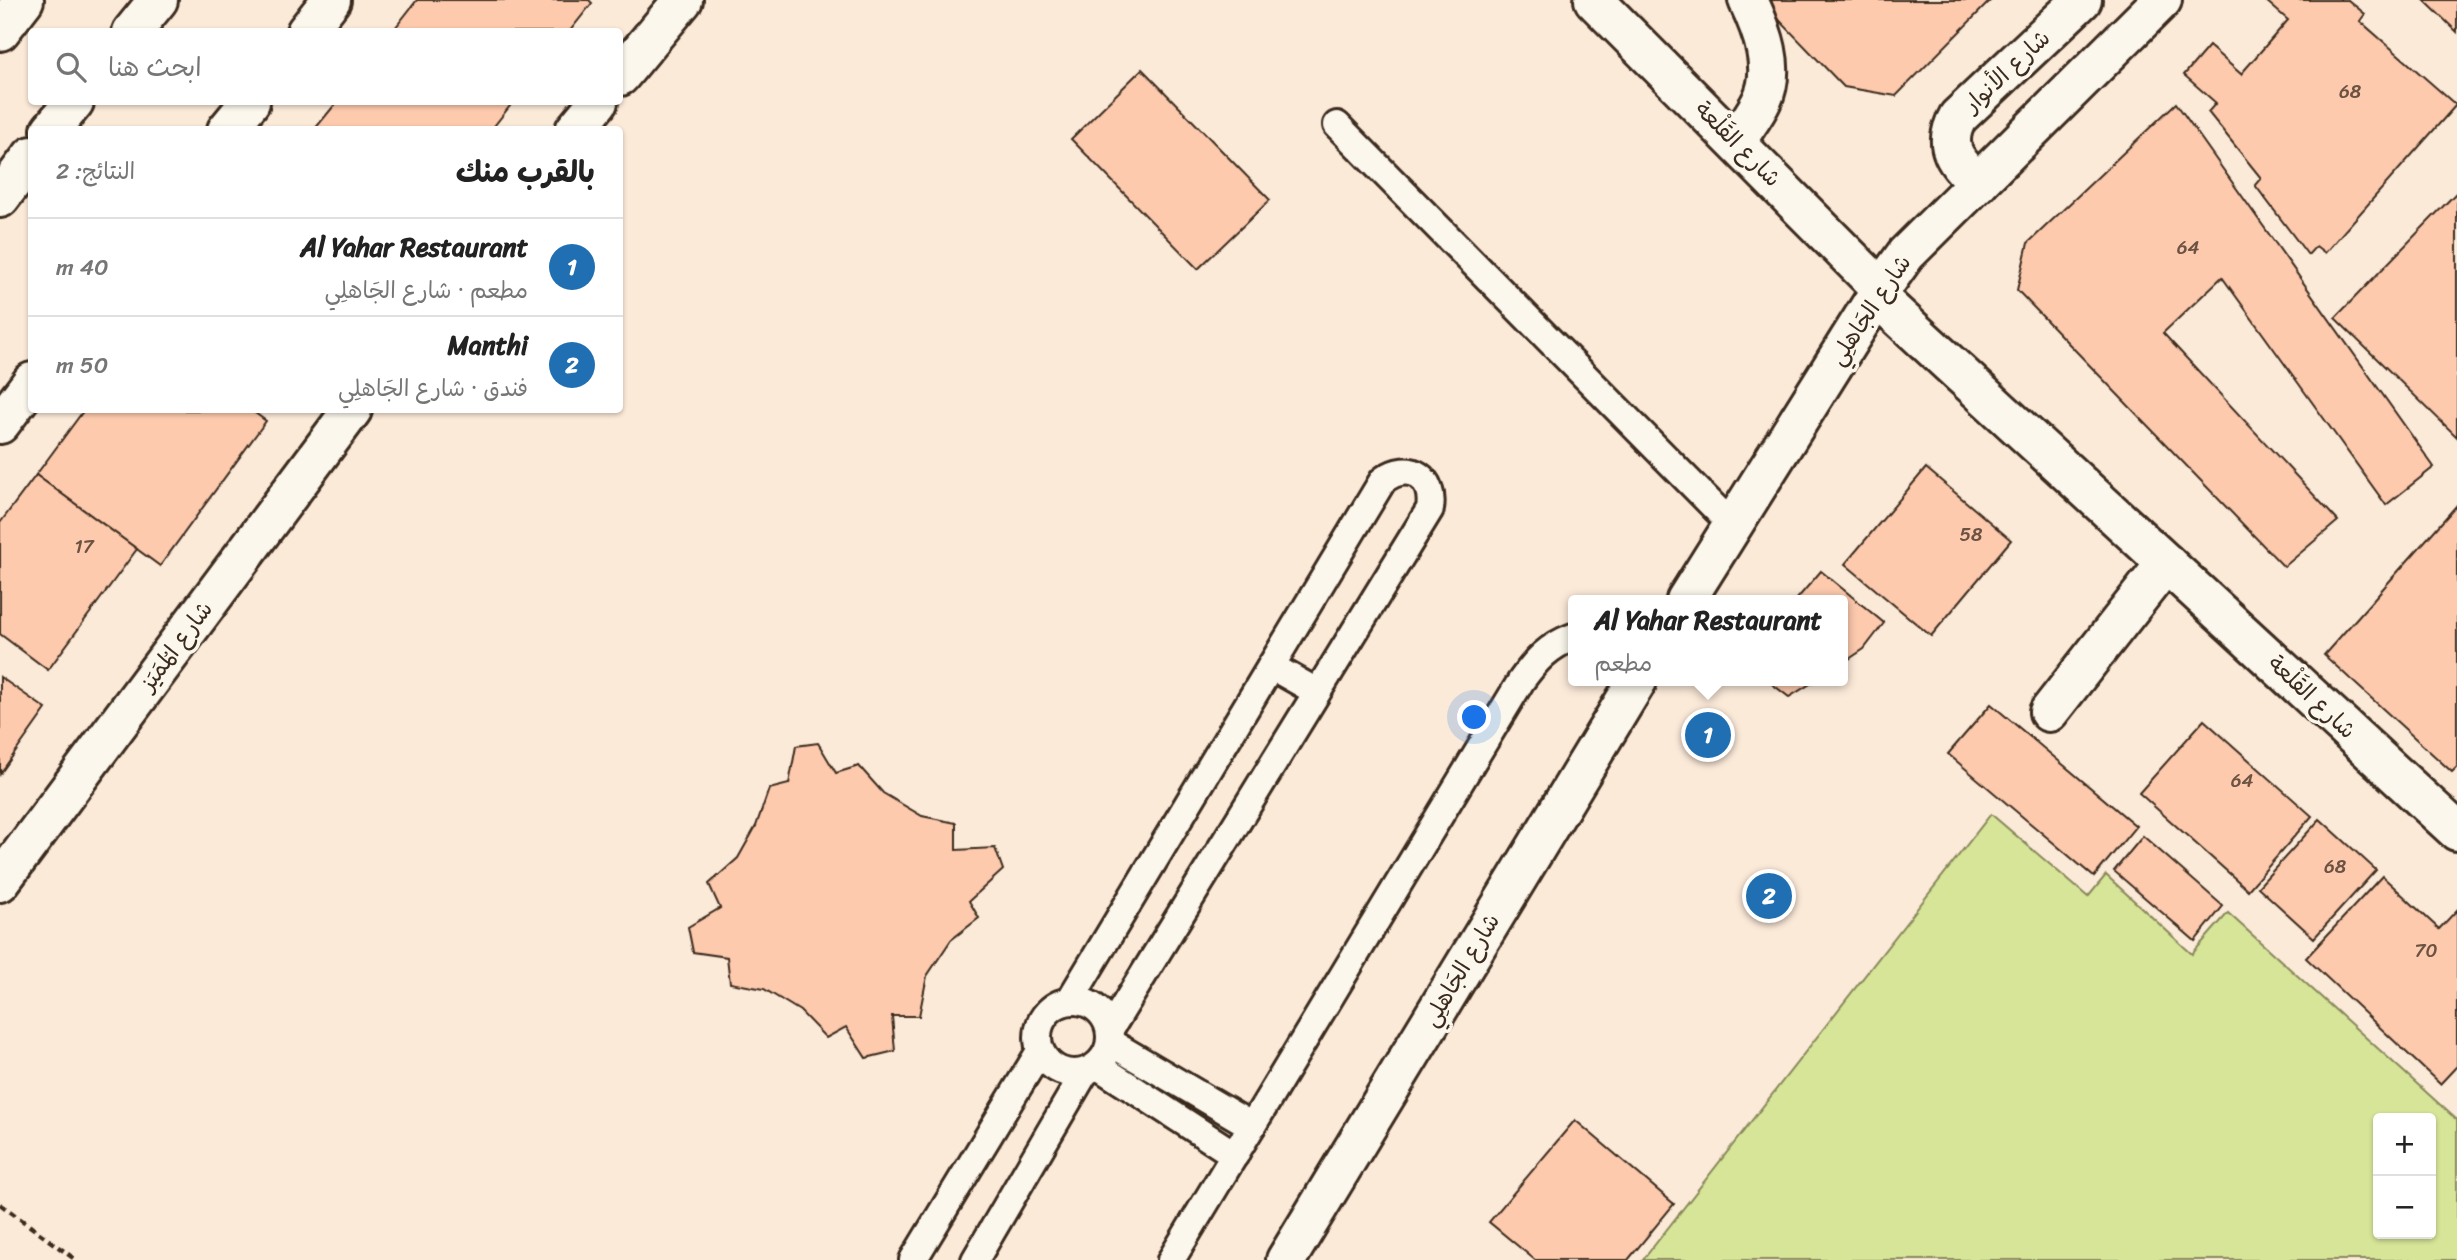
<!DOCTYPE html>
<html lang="ar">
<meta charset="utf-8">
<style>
:root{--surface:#fff;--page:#f2f2f2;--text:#222;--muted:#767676;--line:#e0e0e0;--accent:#1f6fb2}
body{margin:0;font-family:Sriracha,"Playpen Sans Arabic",sans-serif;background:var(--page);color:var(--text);direction:rtl}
.controls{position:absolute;right:21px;bottom:21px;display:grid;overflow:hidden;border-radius:7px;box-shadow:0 2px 5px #0004}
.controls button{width:63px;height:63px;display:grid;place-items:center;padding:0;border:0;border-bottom:2px solid var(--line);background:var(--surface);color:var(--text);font:35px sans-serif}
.you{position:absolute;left:1475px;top:718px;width:24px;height:24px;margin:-18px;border:5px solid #fff;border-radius:50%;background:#1a73e8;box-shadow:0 0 0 10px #1a73e833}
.badge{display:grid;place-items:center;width:46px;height:46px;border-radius:50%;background:var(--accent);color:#fff;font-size:23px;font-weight:700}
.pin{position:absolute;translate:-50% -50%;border:4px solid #fff;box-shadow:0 2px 7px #0006}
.popup{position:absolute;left:1568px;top:595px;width:280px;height:91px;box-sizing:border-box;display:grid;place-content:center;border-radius:7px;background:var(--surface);filter:drop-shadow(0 2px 5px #0005);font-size:23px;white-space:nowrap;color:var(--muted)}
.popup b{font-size:26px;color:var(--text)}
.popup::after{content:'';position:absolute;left:50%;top:100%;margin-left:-14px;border:14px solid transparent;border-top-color:var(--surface)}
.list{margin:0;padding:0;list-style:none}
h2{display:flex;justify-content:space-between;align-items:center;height:91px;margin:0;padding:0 28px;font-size:30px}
h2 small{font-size:23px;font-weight:400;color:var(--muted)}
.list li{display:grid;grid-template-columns:46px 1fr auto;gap:21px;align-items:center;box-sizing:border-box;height:98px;padding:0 28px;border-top:2px solid var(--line)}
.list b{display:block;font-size:26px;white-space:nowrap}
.list p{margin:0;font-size:23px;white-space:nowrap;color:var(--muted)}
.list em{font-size:23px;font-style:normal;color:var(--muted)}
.icon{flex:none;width:38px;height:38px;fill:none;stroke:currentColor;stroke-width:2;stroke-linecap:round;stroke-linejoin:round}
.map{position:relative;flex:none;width:2457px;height:1260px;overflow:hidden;direction:ltr}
.search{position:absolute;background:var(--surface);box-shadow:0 2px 5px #0004;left:28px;top:28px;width:595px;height:77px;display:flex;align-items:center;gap:18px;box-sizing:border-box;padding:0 24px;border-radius:7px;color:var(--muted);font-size:26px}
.panel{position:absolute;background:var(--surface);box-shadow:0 2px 5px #0004;left:28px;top:126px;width:595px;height:287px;border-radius:7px;direction:rtl}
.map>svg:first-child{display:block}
.green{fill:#d6e598;stroke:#88885b;stroke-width:2;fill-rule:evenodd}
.building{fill:#fdcaad;stroke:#3b2a1e;stroke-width:2}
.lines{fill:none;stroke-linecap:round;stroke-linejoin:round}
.service-casing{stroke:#3b2a1e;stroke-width:32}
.minor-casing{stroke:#3b2a1e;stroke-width:44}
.secondary-casing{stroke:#3b2a1e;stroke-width:44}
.path{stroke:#3b2a1e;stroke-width:4.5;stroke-dasharray:7 5;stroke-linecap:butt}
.service{stroke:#fbf7ec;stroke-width:26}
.minor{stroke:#fbf7ec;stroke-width:38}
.secondary{stroke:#fbf7ec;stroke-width:38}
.labels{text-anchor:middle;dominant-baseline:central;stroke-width:7;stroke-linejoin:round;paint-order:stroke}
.number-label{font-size:19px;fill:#6c5242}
.street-label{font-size:23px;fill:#3b2a1e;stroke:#fbf7ec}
</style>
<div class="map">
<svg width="2457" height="1260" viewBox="0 0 2457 1260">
<rect width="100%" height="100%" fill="#fcead9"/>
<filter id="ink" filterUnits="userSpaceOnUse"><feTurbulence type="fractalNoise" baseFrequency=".0143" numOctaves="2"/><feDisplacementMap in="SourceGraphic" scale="14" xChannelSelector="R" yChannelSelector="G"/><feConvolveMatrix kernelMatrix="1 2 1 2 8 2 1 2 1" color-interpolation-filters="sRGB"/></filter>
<g filter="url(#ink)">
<path class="green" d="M1991,814L2088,897L2106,875L2192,954L2228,913L2457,1120V1260H1643ZM2378,1118H2431V1234H2378Z"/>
<g class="building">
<polygon points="417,0 589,0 592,3 569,32 392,32"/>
<polygon points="1760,0 1991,0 1896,96 1844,87"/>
<polygon points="2265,0 2348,0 2365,14 2360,21 2456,105 2325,253 2316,246 2308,255 2255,185 2261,178 2208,112 2216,103 2184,75 2209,46 2241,74 2288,20"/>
<polygon points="2424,0 2457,0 2457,32"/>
<polygon points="1142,69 1270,200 1198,269 1071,139"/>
<polygon points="337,102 513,102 491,130 314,130"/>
<polygon points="2176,103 2434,467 2386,505 2222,277 2163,333 2338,521 2284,567 2017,290 2028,243"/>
<polygon points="2457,192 2457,437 2335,318"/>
<polygon points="84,410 251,410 266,421 160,566 36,475"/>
<polygon points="1926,468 2011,540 1931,636 1845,564"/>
<polygon points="36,475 137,549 48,670 0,634 0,523"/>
<polygon points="2457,505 2457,767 2452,772 2324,655"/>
<polygon points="1821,571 1884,623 1864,649 1843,663 1843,600 1796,600"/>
<polygon points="0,677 46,709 0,774"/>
<polygon points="1768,681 1815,681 1789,697"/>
<polygon points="1991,704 2136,826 2094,877 1948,754"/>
<polygon points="2204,720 2312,816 2248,890 2139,793"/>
<polygon points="818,743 836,773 859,766 883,793 922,816 956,823 956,850 995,848 1003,870 969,901 979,918 951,940 927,976 919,1016 892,1016 895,1051 866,1058 846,1027 826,1038 800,1011 764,989 730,983 727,957 693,952 688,927 720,908 709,884 738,858 756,826 769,789 789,784 796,746"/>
<polygon points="2320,819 2376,870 2314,938 2258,887"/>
<polygon points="2143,836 2223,906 2195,941 2114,871"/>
<polygon points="2382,876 2439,929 2457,910 2457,1066 2440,1084 2306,958"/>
<polygon points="1575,1120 1674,1204 1628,1260 1535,1260 1489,1222"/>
</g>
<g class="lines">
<defs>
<g id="service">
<polyline points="1337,125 1732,525"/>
<polyline points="1271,666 1317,692"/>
<path d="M1070,1000L1383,480C1410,460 1435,478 1430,509L1110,1029"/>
<circle cx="1074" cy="1037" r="36"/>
<polyline points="1111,1043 1252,1126"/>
<polyline points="1098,1066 1235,1155"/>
<polyline points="913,1260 1040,1051"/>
<polyline points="975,1260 1085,1072"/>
<path d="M1171,1260L1521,681C1536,660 1549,646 1573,637"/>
</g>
<g id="minor">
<polyline points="1594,0 1881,289"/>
<polyline points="306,32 331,0"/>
<polyline points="620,76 683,0"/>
<polyline points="227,130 250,102"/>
<polyline points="575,130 598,102"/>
<path d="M1736,142C1744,128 1755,115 1762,100C1777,68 1762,30 1748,0"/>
<path d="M1978,183C1957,163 1941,147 1958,117L2082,0"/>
<polyline points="1876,296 2457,831"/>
<polyline points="0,424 32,382"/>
<polyline points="1686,600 1881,289 1906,254 2162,0"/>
<polyline points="2049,712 2166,563"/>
<polyline points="0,882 352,410"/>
<polyline points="1286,1260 1637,681"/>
</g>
<g id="secondary">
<polyline points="0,31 24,0"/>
<polyline points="132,32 158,0"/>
<polyline points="51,130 74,102"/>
<polyline points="0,198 32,156"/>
</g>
</defs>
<use href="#service" class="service-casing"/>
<use href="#minor" class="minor-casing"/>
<use href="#secondary" class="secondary-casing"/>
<polyline class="path" points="0,1204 76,1260"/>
<use href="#service" class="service"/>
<use href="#minor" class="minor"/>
<use href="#secondary" class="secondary"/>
</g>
</g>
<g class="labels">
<g class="number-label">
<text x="2350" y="91">68</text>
<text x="2188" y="247">64</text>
<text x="1971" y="534">58</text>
<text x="84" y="546">17</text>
<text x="2242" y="780">64</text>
<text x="2335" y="866">68</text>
<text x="2426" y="950">70</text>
</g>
<g class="street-label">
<text transform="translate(2007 71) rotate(-43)">شارع الأنوار</text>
<text transform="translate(1738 144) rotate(45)">شارع القَلْعة</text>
<text transform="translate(1870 310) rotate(-56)">شارع الجَاهلِي</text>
<text transform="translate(176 646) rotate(-53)">شارع المُمَيَز</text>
<text transform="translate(2312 697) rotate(43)">شارع القَلْعة</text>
<text transform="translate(1461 970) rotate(-59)">شارع الجَاهلِي</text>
</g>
</g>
</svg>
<div class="controls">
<button>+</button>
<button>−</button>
</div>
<div class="you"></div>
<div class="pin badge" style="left:1708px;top:735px">1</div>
<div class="popup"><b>Al Yahar Restaurant</b>مطعم</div>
<div class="pin badge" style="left:1769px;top:896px">2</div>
<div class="search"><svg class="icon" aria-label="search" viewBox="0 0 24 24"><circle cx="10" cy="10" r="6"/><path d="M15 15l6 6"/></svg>ابحث هنا</div>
<section class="panel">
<h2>بالقرب منك<small>النتائج: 2</small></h2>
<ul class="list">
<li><span class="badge">1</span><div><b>Al Yahar Restaurant</b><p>مطعم · شارع الجَاهلِي</p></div><em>40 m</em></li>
<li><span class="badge">2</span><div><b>Manthi</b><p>فندق · شارع الجَاهلِي</p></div><em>50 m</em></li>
</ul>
</section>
</div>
